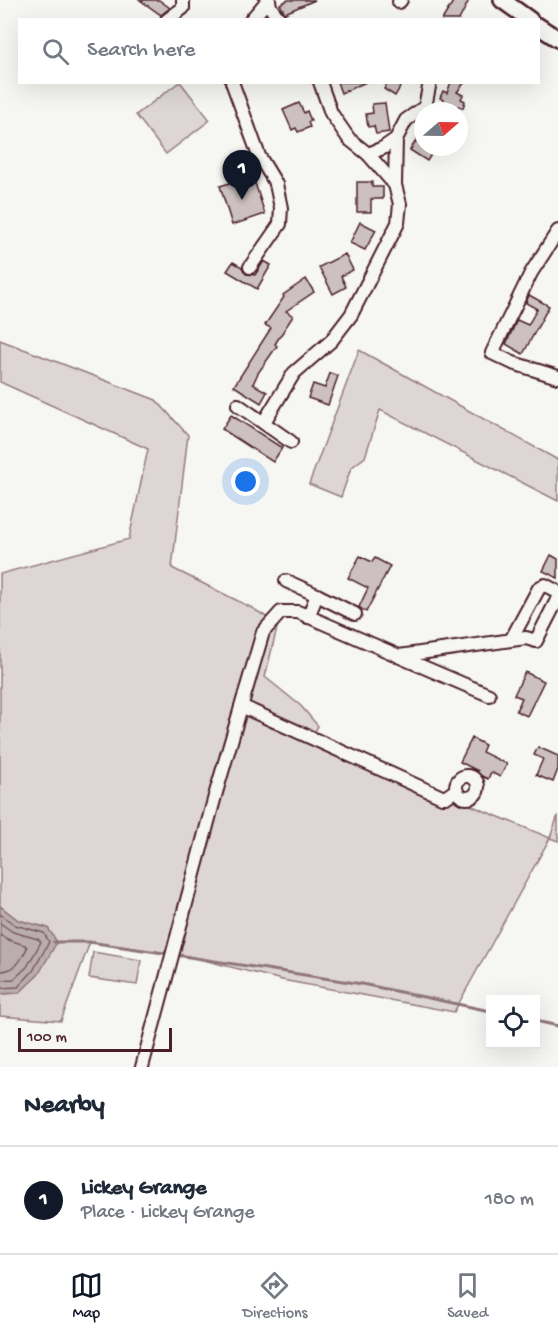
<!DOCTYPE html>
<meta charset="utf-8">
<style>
:root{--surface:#fff;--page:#f2f2f3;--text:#1f2937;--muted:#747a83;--line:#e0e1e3;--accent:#111827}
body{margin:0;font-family:"Gochi Hand",sans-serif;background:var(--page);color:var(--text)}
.controls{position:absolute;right:18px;bottom:18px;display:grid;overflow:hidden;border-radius:0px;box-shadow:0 6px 24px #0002}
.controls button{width:54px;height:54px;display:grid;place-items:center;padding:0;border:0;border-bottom:2px solid var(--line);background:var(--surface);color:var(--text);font:30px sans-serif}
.compass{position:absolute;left:414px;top:102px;width:54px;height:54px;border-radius:50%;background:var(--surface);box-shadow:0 6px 24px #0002;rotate:70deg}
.scale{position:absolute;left:18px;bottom:15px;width:154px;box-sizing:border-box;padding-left:6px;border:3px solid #4a1f2b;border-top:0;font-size:16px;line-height:21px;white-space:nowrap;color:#4a1f2b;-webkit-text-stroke:4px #f6f6f2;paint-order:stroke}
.you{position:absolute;left:246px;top:482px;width:21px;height:21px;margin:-15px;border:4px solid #fff;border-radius:50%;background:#1a73e8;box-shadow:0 0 0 9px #1a73e833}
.badge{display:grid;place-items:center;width:39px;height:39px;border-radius:50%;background:var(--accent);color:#fff;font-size:20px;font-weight:700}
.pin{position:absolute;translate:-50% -50px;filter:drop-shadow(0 2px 3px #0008)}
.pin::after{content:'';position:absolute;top:32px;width:21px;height:18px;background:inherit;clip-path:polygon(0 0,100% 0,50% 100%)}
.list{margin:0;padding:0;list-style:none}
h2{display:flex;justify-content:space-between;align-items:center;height:78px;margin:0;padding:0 24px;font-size:26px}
h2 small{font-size:20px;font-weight:400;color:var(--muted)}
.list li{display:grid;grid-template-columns:39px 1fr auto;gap:18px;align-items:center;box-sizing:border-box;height:108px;padding:0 24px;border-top:2px solid var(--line)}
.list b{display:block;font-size:22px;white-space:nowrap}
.list p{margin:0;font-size:20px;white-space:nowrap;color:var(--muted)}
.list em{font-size:20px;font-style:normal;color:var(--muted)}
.icon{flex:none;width:33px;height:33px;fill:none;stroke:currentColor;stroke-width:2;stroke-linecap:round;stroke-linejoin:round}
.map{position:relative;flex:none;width:558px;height:1067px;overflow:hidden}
.search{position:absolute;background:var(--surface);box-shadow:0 6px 24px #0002;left:18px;right:18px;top:18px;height:66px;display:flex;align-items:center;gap:15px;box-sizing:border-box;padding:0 21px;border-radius:0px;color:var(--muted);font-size:22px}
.sheet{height:186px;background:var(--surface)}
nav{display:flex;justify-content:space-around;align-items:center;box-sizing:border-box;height:84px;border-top:2px solid var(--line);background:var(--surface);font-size:16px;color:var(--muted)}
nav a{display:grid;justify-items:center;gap:3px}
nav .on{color:var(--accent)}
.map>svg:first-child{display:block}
.green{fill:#ddd6d5;stroke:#947a80;stroke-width:1.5}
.water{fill:#bbadae;stroke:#8e747a;stroke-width:1.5}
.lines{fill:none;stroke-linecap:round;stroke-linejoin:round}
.shore{stroke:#77585f;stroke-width:1.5}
.stream{stroke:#8e747a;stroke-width:3}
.building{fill:#ccc1c0;stroke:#4a1f2b;stroke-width:1.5}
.minor-casing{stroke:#4a1f2b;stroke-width:16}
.major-casing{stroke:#4a1f2b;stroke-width:20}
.minor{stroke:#f6f6f2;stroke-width:12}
.major{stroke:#f6f6f2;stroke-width:15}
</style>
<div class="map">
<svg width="558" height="1067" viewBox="0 0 558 1067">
<rect width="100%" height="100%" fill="#f6f6f2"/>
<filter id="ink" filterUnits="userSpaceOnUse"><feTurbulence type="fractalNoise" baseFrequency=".0167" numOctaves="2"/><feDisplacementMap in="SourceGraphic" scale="12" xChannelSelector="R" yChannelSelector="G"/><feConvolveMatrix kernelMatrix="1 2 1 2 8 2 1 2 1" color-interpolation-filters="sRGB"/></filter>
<g filter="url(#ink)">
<g class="green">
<polygon points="178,83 181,83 210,120 166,154 136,115"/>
<polygon points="0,340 156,400 188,435 172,568 252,608 278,624 265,677 301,706 318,726 313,735 395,774 550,838 558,815 558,841 550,838 454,1012 282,980 184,955 90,942 61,1021 0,1016 0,994 19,993 48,928 18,920 0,906 0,574 129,539 148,449 0,382"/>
<polygon points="359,350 558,460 558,501 380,410 365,457 351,468 341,497 309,484"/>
<polygon points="93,952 141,960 137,985 89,978"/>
</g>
<polygon class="water" points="0,906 18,920 48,928 57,942 38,975 19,993 0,994"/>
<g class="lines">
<g class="shore">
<polyline points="0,914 15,925 44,933 49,942 33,971 18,987 0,988"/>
<polyline points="0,923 13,932 38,939 41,942 27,967 14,979 0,980"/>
<path d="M0,935L9,940L25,945L27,948C21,961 15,971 0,971"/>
</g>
<g class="stream">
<polyline points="54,942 89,942 170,954"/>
<polyline points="176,955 362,984 490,1011"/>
<polyline points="536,1021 558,1026"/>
</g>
</g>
<g class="building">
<polygon points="140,0 159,0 170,8 161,15"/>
<polygon points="288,0 315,0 285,13 280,4"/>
<polygon points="454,0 469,0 459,20 442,20"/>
<polygon points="337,82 366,82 341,93"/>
<polygon points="388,82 403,82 395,96 384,89"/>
<polygon points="451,82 465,82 457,92 463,95 461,99 465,101 463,108 458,106 457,108 455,107 453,111 439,111 444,100 440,98 443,91 447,93"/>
<polygon points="299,103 304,113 307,111 311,121 308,122 310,127 298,132 296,128 292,130 283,110"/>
<polygon points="385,103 389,132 376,134 374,126 368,127 366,114 373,113 372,104"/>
<polygon points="423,130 423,147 436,147 427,161 410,150"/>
<polygon points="248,161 265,214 232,225 220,186 233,182 229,167"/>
<polygon points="357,182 372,182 372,187 383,187 383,199 371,199 371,212 357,212"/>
<polygon points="360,222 376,230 365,250 350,243"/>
<polygon points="345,254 353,270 341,276 346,287 333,294 319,267"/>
<polygon points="264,261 271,265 257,289 227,271 233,262 242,267 246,274 255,275"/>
<polygon points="306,279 314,292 286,311 293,316 275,344 277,346 258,373 253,384 267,392 261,403 234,386 271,328 265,325 284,297 283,295"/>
<polygon points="529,295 549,306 523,354 506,344 517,320 528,325 537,309 526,303"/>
<polygon points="330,373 338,376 328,405 308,398 313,384 325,388"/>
<polygon points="231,415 282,448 273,462 222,429"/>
<polygon points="551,555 558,559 558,578 543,571"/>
<polygon points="360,556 372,562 375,558 390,566 366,612 359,607 368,588 348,578"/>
<polygon points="525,672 544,681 527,716 516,711 522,698 514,695"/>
<polygon points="472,738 485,745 482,752 507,764 500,777 491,772 488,779 477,774 478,771 460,762"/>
<polygon points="538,747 558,756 558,769 553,782 536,775 543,759 534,755"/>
</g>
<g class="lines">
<defs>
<g id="minor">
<polyline points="269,0 270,7 280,20"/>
<polyline points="399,2 401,0"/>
<polyline points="167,20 183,8 183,0"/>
<polyline points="251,20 268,0"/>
<polyline points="232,82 259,156 276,184 281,208 280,224 250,267"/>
<polyline points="368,154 383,148 396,139 406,120 425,107 430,82"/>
<polyline points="395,185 396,139"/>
<polyline points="558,231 531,273 492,353 513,363 558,377"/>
<polyline points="238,405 291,442"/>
<polyline points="264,422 294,373 331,341 351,315 398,223 400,204 395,185 368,154 349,139 331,113 320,82"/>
<polyline points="286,581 317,595"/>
<polyline points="308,617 317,595 355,614"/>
<polyline points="511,640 539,588 545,585 558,592"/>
<polyline points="400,657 489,695"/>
<polyline points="241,706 442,797 446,797 456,790"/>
<circle cx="467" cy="787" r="11"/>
<polyline points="142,1067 215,796 263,632 281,612 298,612 399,656 526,638 536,641 558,598"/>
</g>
<g id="major">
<polyline points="502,0 530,20"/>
<polyline points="538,26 558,39"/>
</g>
</defs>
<use href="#minor" class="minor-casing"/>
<use href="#major" class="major-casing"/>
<use href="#minor" class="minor"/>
<use href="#major" class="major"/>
</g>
</g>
</svg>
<div class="controls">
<button><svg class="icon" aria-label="locate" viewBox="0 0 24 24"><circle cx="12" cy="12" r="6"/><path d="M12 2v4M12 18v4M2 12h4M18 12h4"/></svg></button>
</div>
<svg class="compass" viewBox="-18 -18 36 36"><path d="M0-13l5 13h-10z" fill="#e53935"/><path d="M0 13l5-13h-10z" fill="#747a83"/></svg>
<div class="scale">100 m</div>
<div class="you"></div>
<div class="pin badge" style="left:242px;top:200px">1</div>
<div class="search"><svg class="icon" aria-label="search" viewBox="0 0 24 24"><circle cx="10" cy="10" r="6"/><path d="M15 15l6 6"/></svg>Search here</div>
</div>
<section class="sheet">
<h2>Nearby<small></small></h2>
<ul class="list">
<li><span class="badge">1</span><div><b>Lickey Grange</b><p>Place · Lickey Grange</p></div><em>180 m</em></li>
</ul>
</section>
<nav>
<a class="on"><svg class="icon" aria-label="map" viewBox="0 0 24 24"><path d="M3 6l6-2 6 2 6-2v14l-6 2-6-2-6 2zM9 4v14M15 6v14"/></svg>Map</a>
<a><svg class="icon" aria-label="directions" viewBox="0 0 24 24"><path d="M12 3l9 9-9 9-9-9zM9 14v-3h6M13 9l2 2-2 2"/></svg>Directions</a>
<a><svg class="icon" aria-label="saved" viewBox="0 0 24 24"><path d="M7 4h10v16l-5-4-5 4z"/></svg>Saved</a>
</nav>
